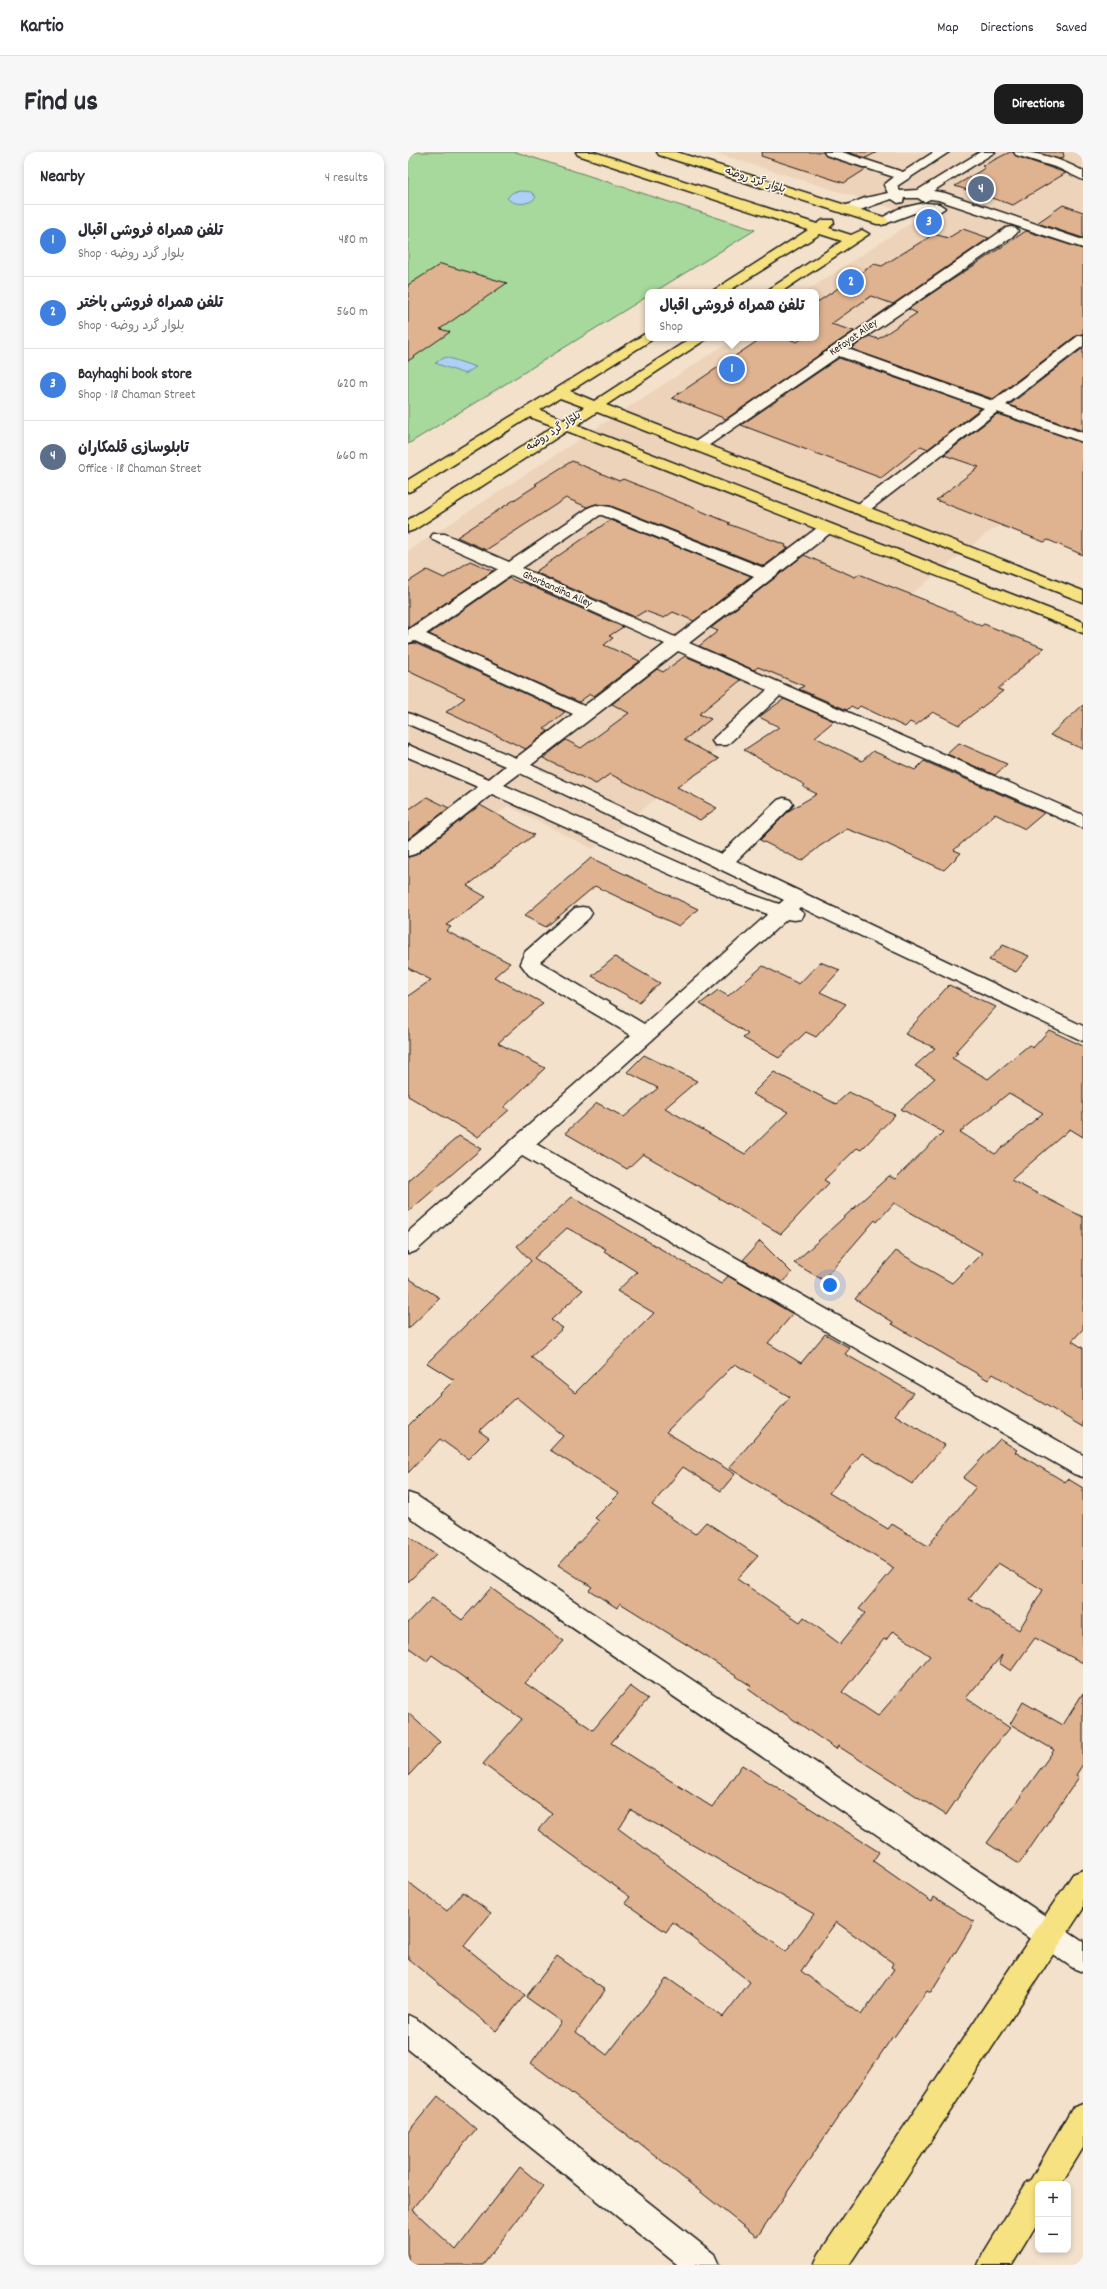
<!DOCTYPE html>
<meta charset="utf-8">
<style>
:root{--surface:#fff;--page:#f7f7f7;--text:#2b2b33;--muted:#7c7c81;--line:#e1e1e2;--accent:#1c1c1c}
body{margin:0;font-family:Dekko,"Playpen Sans Arabic",sans-serif;background:var(--page);color:var(--text)}
.controls{position:absolute;right:12px;bottom:12px;display:grid;overflow:hidden;border-radius:8px;box-shadow:0 2px 6px #0003}
.controls button{width:36px;height:36px;display:grid;place-items:center;padding:0;border:0;border-bottom:1px solid var(--line);background:var(--surface);color:var(--text);font:20px sans-serif}
.you{position:absolute;left:422px;top:1133px;width:14px;height:14px;margin:-10px;border:3px solid #fff;border-radius:50%;background:#1a73e8;box-shadow:0 0 0 6px #1a73e833}
.badge{display:grid;place-items:center;width:26px;height:26px;border-radius:50%;background:var(--accent);color:#fff;font-size:13px;font-weight:700}
.pin{position:absolute;translate:-50% -50%;border:2px solid #fff;box-shadow:0 1px 4px #0006}
.popup{position:absolute;left:237px;top:137px;width:174px;height:52px;box-sizing:border-box;display:grid;place-content:center;border-radius:8px;background:var(--surface);filter:drop-shadow(0 1px 3px #0005);font-size:13px;white-space:nowrap;color:var(--muted)}
.popup b{font-size:15px;color:var(--text)}
.popup::after{content:'';position:absolute;left:50%;top:100%;margin-left:-8px;border:8px solid transparent;border-top-color:var(--surface)}
.list{margin:0;padding:0;list-style:none}
h2{display:flex;justify-content:space-between;align-items:center;height:52px;margin:0;padding:0 16px;font-size:17px}
h2 small{font-size:13px;font-weight:400;color:var(--muted)}
.list li{display:grid;grid-template-columns:26px 1fr auto;gap:12px;align-items:center;box-sizing:border-box;height:72px;padding:0 16px;border-top:1px solid var(--line)}
.list b{display:block;font-size:15px;white-space:nowrap}
.list p{margin:0;font-size:13px;white-space:nowrap;color:var(--muted)}
.list em{font-size:13px;font-style:normal;color:var(--muted)}
.map{position:relative;flex:none;width:675px;height:2113px;overflow:hidden;border-radius:12px}
header{display:flex;align-items:center;gap:24px;box-sizing:border-box;height:56px;padding:0 20px;background:var(--surface);border-bottom:1px solid var(--line)}
header strong{font-size:19px}
nav{display:flex;gap:22px;margin-inline-start:auto;font-size:14px}
.intro{display:flex;align-items:center;justify-content:space-between;box-sizing:border-box;height:96px;padding:0 24px}
h1{margin:0;font-size:28px}
.button{padding:10px 18px;border-radius:12px;background:var(--accent);color:#fff;font-size:14px;font-weight:700}
main{display:flex;gap:24px;padding:0 24px}
aside{flex:1;background:var(--surface);border-radius:12px;box-shadow:0 2px 6px #0003}
.map>svg:first-child{display:block}
.built{fill:#edd3ba}
.green{fill:#a6d99b;stroke:#617a5c}
.water{fill:#add1f6;stroke:#73899f}
.building{fill:#dfb290;stroke:#1c1c1c;fill-rule:evenodd}
.lines{fill:none;stroke-linecap:round;stroke-linejoin:round}
.minor-casing{stroke:#1c1c1c;stroke-width:3}
.major-casing{stroke:#1c1c1c;stroke-width:3}
.minor{fill:#fcf5e5;fill-rule:evenodd}
.major{fill:#f7e281;fill-rule:evenodd}
.labels{text-anchor:middle;dominant-baseline:central;stroke-width:3.5;stroke-linejoin:round;paint-order:stroke}
.far-street-label{font-size:11px;fill:#1c1c1c;stroke:#fcf5e5}
</style>
<header>
<strong>Kartio</strong>
<nav><a>Map</a><a>Directions</a><a>Saved</a></nav>
</header>
<div class="intro"><h1>Find us</h1><a class="button">Directions</a></div>
<main>
<aside>
<h2>Nearby<small>4 results</small></h2>
<ul class="list">
<li><span class="badge" style="background:#3f7fe0">1</span><div><b>تلفن همراه فروشی اقبال</b><p>Shop · بلوار گرد روضه</p></div><em>480 m</em></li>
<li><span class="badge" style="background:#3f7fe0">2</span><div><b>تلفن همراه فروشی باختر</b><p>Shop · بلوار گرد روضه</p></div><em>560 m</em></li>
<li><span class="badge" style="background:#3f7fe0">3</span><div><b>Bayhaghi book store</b><p>Shop · 18 Chaman Street</p></div><em>620 m</em></li>
<li><span class="badge" style="background:#5c6f8a">4</span><div><b>تابلوسازی قلمکاران</b><p>Office · 18 Chaman Street</p></div><em>660 m</em></li>
</ul>
</aside>
<div class="map">
<svg width="675" height="2113" viewBox="0 0 675 2113">
<rect width="100%" height="100%" fill="#f3e1cc"/>
<filter id="ink" filterUnits="userSpaceOnUse"><feTurbulence type="fractalNoise" baseFrequency=".025" numOctaves="2"/><feDisplacementMap in="SourceGraphic" scale="8" xChannelSelector="R" yChannelSelector="G"/><feConvolveMatrix kernelMatrix="1 2 1 2 8 2 1 2 1" color-interpolation-filters="sRGB"/></filter>
<g filter="url(#ink)">
<polygon class="built" points="304,0 675,0 675,325 578,382 185,697 100,654 0,729 0,399 327,186 408,186 408,140 397,140 512,65"/>
<polygon class="green" points="0,0 108,0 347,78 246,140 240,140 240,144 0,292"/>
<g class="water">
<path d="M114,39L123,40L128,45C122,53 106,54 99,46L105,40Z"/>
<polygon points="38,205 68,215 57,222 27,211"/>
</g>
<g class="building">
<polygon points="354,0 415,0 418,4 458,17 436,31 353,4"/>
<polygon points="439,0 469,0 458,6"/>
<polygon points="602,0 605,0 608,4 658,21 605,53 547,34 577,16 574,14"/>
<polygon points="626,0 655,0 656,5 651,7"/>
<polygon points="655,53 675,60 675,86 629,71"/>
<polygon points="555,77 581,86 485,152 463,144 423,172 446,179 318,267 264,246 354,186 378,186 389,190 395,186 408,186 408,151 466,112 474,114 526,82 540,86"/>
<polygon points="618,79 675,97 675,182 669,183 585,247 443,197 461,184 470,187 509,161 500,157"/>
<polygon points="33,112 99,131 32,177 42,180 0,209 0,133"/>
<polygon points="675,196 675,279 601,253"/>
<polygon points="431,206 573,256 520,297 513,294 473,326 333,273"/>
<polygon points="589,262 675,291 675,403 640,388 636,390 528,348 571,315 536,303"/>
<polygon points="164,309 211,329 215,327 252,342 322,371 320,372 378,393 377,395 380,396 356,414 203,354 188,352 179,355 158,346 78,398 49,385 129,333 127,332"/>
<polygon points="202,368 343,424 286,469 265,460 256,466 237,459 227,465 127,420"/>
<polygon points="396,403 447,425 451,422 537,456 573,474 576,472 636,496 590,537 595,539 551,573 525,560 508,573 502,570 497,575 452,554 449,557 443,554 439,558 391,537 396,534 350,515 346,518 291,494 310,479 303,476"/>
<polygon points="62,409 85,419 0,476 0,430 19,418 36,426"/>
<polygon points="101,426 112,431 114,430 215,475 201,484 205,486 196,493 232,509 186,544 182,542 171,550 21,482"/>
<polygon points="7,491 157,560 136,577 140,579 118,597 38,560 57,546 0,519 0,492"/>
<polygon points="277,504 333,528 291,562 303,567 276,588 311,607 269,635 309,656 292,668 202,622 188,632 135,606 158,588 173,596 221,561 204,552 249,517 255,520"/>
<polygon points="376,547 426,569 407,585 454,609 465,599 507,618 516,609 636,661 617,677 587,662 546,698 553,701 536,718 477,691 439,677 412,694 394,709 352,688 382,658 409,642 395,635 397,633 336,598 371,575 351,565"/>
<polygon points="675,553 675,597 642,583"/>
<polygon points="551,591 599,612 587,623 539,602"/>
<polygon points="19,645 41,656 0,687 0,658"/>
<polygon points="72,653 126,683 59,734 78,745 38,773 43,775 38,779 102,811 86,825 135,851 90,891 137,916 96,955 101,958 70,985 0,944 0,844 23,828 0,816 0,705 8,703"/>
<polygon points="183,706 290,757 271,774 187,734 138,775 116,764"/>
<polygon points="595,793 621,804 608,820 581,808"/>
<polygon points="207,805 252,831 231,850 184,824"/>
<polygon points="412,810 432,818 412,840 438,852 408,885 398,880 371,906 335,886 340,882 292,852 310,838 320,844 355,814 391,832"/>
<path d="M541,833L588,855L547,900L550,901L544,906L580,927L621,893L625,896L641,878L675,894V985L662,977L603,1028L675,1065V1177L664,1189L675,1196V1275L585,1222L580,1228L484,1172L485,1170L447,1147L488,1099L544,1131L574,1101L486,1051L469,1070L467,1068L415,1128L386,1111L481,1024L487,1027L535,980L493,957L527,926L507,914L527,896L497,882ZM601,941L635,961L587,1002L552,980Z"/>
<polygon points="236,903 289,929 257,956 337,1002 380,960 344,942 366,920 428,952 441,940 487,963 453,998 449,996 416,1028 421,1031 373,1082 235,1002 219,1017 157,981 189,951 216,965 250,936 219,920"/>
<polygon points="51,984 73,997 0,1060 0,1028"/>
<path d="M164,1045L313,1132L320,1124L385,1162L360,1191L393,1211L417,1182L442,1196L437,1202L505,1241L487,1263L537,1293L504,1332L454,1301L421,1341L480,1377L484,1372L520,1394L568,1335L555,1326L592,1287L609,1298L607,1300L657,1330L660,1327L675,1336V1511L627,1486L603,1519L591,1511L594,1503L558,1546L602,1576L577,1606L538,1663L430,1594L428,1597L373,1559L372,1560L340,1537L343,1534L305,1509L212,1451L209,1456L181,1438L184,1435L150,1413L191,1369L187,1366L211,1342L142,1298L155,1284L108,1245L71,1279L81,1286L60,1307L32,1287L0,1321V1274L46,1228L19,1211L123,1109L109,1094ZM159,1076L198,1097L196,1099L229,1120L209,1139L246,1161L167,1241L123,1205L155,1176L143,1168L175,1138L126,1106ZM327,1212L382,1245L321,1316L486,1416L451,1457L457,1461L432,1492L396,1465L392,1470L329,1427L350,1404L298,1370L287,1382L244,1353L275,1315L313,1339L327,1322L258,1280ZM590,1411L635,1438L611,1478L561,1447ZM485,1479L522,1504L470,1564L434,1540L476,1487L478,1488Z"/>
<polygon points="352,1089 384,1121 374,1130 335,1108"/>
<polygon points="0,1126 32,1146 0,1177"/>
<polygon points="0,1384 28,1403 0,1430"/>
<path d="M83,1436L156,1489L117,1531L185,1578L222,1534L240,1547L203,1591L304,1655L334,1613L471,1700L465,1709L524,1750L526,1745L566,1770L523,1841L519,1839L486,1885L485,1884L349,2085L229,1989L228,1990L123,1911L153,1870L118,1845L149,1804L197,1838L168,1880L199,1903L259,1826L315,1865L342,1830L265,1770L258,1780L217,1751L222,1745L130,1678L144,1662L75,1612L114,1567L24,1503L19,1509L0,1495V1471L24,1446L54,1468ZM223,1658L406,1762L378,1800L211,1677ZM428,1770L485,1811L483,1815L486,1817L453,1863L393,1819Z"/>
<polygon points="675,1541 675,1612 668,1623 671,1625 611,1712 579,1691 646,1598 602,1572 615,1550 655,1573"/>
<polygon points="0,1561 32,1590 0,1624"/>
<polygon points="0,1730 39,1759 55,1740 83,1761 56,1794 117,1843 88,1879 0,1807"/>
<polygon points="30,1944 68,1977 4,2057 48,2098 112,2015 135,2034 75,2113 0,2113 0,1980"/>
</g>
<g class="lines">
<defs>
<g id="minor">
<path d="M416,0H434L495,20L526,0H541L489,34L492,39L510,38L572,0H587L525,39L537,41L675,88V96L530,48L522,47L516,50L510,46H496L495,50L490,51L484,47C471,50 445,63 434,61L433,58L434,55L457,46L480,41L476,33L486,25L418,3Z"/>
<path d="M606,0C631,0 653,7 675,19V28L650,16L608,3Z"/>
<polygon points="516,51 531,52 537,56 531,60 506,61 474,73 468,69 490,57"/>
<polygon points="603,75 608,76 610,79 608,82 440,197 585,249 670,184 675,183 675,194 598,253 675,281 675,290 589,260 458,361 446,361 444,358 446,355 576,256 431,204 294,298 284,298 281,295 284,292 598,76"/>
<path d="M188,353L202,355L356,416L413,373H425L427,376L425,379L281,491L675,663V676L372,544L319,593H307L304,589L307,585L359,538L270,499L123,613L313,702L370,648L376,646L382,648L385,652L382,656L328,709L675,874V889L392,755L390,757L396,762L393,767L386,768L379,767L128,992L675,1303V1325L666,1322L114,1004L8,1099L0,1102V1080L223,883L121,823L112,811L117,800L167,756L174,755L181,756L184,761L181,766L132,810L236,872L360,762L323,749L234,710L84,642L7,702L0,704V689L70,635L0,605V593L81,627L97,614L0,572V561L108,606L165,562L7,489L0,491V478L90,417L25,388L23,385L25,382H37L101,410L182,355ZM192,363H194L346,424L267,485L114,416ZM103,423L257,492L176,554L18,482ZM112,621L376,748L371,752L337,740L96,633Z"/>
<polygon points="0,1341 9,1344 675,1789 675,1820 665,1816 0,1364"/>
<polygon points="0,1863 10,1868 306,2102 311,2113 270,2113 0,1897"/>
</g>
<g id="major">
<polygon points="168,0 186,0 409,72 415,68 425,68 426,71 421,76 443,83 454,78 461,82 373,140 357,140 434,89 412,82 319,140 303,140 400,78 170,3"/>
<polygon points="249,0 268,0 479,66 480,69 479,72 469,72 251,3"/>
<path d="M240,180V186L245,187L162,239L186,249L283,186H300L198,253L675,439V450L189,260L169,273L675,470V481L159,279L6,378L0,380V368L146,274L122,265L5,338L0,340V328ZM152,246L176,255L156,268L132,258Z"/>
<polygon points="675,1718 675,1757 441,2113 406,2113 411,2102 665,1722"/>
<polygon points="675,1952 675,1996 653,2032 630,2032 630,2070 604,2113 570,2113 575,2102 619,2030 622,2029 664,1956"/>
</g>
</defs>
<use href="#minor" class="minor-casing"/>
<use href="#major" class="major-casing"/>
<use href="#minor" class="minor"/>
<use href="#major" class="major"/>
</g>
</g>
<g class="labels">
<g class="far-street-label">
<text transform="translate(347 29) rotate(18)">بلوار گرد روضه</text>
<text transform="translate(446 186) rotate(-35)">Kefayat Alley</text>
<text transform="translate(146 280) rotate(-33)">بلوار گرد روضه</text>
<text transform="translate(149 438) rotate(24)">Ghorbandiha Alley</text>
</g>
</g>
</svg>
<div class="controls">
<button>+</button>
<button>−</button>
</div>
<div class="you"></div>
<div class="pin badge" style="left:324px;top:217px;background:#3f7fe0">1</div>
<div class="popup"><b>تلفن همراه فروشی اقبال</b>Shop</div>
<div class="pin badge" style="left:443px;top:130px;background:#3f7fe0">2</div>
<div class="pin badge" style="left:521px;top:70px;background:#3f7fe0">3</div>
<div class="pin badge" style="left:573px;top:37px;background:#5c6f8a">4</div>
</div>
</main>
